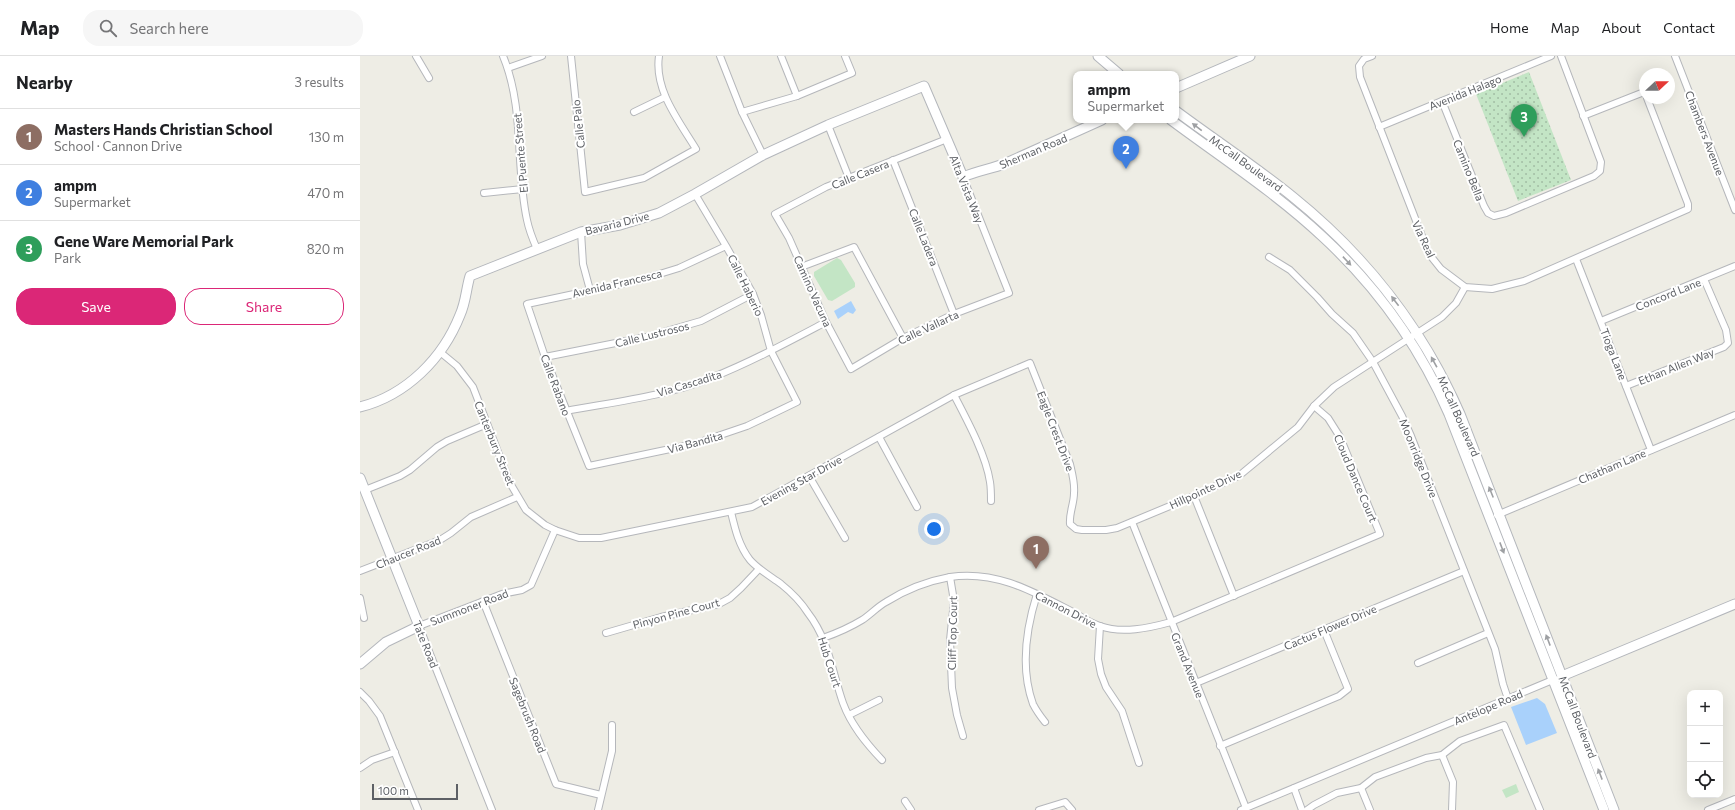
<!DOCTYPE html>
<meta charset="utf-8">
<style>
:root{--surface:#fff;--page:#f6f6f6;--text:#202124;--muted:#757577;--line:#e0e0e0;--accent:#db2777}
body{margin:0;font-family:Commissioner,sans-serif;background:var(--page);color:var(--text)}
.controls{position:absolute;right:12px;bottom:12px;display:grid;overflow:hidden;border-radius:8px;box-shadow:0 4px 16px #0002}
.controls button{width:36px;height:36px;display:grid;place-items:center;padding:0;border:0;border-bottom:1px solid var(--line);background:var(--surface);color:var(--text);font:20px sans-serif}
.compass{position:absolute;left:1279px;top:12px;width:36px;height:36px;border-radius:50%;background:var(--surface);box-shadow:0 4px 16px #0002;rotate:68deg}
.scale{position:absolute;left:12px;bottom:10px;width:86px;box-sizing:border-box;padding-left:4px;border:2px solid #5d6065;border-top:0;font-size:11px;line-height:14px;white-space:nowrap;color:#5d6065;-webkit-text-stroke:3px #fff;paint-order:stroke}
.you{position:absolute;left:574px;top:473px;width:14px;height:14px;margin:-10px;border:3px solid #fff;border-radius:50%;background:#1a73e8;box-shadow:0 0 0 6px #1a73e833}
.badge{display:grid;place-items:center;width:26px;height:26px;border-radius:50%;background:var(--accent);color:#fff;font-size:13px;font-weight:700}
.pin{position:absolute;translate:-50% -33px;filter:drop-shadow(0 1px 2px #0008)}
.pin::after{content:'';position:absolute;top:21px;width:14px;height:12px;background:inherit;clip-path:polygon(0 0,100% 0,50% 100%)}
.popup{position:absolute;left:713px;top:15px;width:106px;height:52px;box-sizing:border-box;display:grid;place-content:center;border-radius:8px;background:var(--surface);filter:drop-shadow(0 1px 3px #0005);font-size:13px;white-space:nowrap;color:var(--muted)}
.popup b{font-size:15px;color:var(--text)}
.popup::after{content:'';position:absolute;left:50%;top:100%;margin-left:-8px;border:8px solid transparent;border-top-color:var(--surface)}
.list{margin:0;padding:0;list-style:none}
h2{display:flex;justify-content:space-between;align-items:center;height:52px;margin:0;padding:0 16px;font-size:17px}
h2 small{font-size:13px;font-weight:400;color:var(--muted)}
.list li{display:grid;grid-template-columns:26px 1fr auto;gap:12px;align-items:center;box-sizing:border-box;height:56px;padding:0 16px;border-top:1px solid var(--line)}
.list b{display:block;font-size:15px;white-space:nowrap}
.list p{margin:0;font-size:13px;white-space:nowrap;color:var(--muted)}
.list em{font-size:13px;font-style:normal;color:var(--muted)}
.actions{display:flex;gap:8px;padding:12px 16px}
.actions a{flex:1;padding:9px 0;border:1px solid var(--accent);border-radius:16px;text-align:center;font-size:14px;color:var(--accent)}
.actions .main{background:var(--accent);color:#fff}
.icon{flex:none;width:22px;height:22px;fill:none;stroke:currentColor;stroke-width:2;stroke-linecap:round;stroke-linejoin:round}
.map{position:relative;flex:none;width:1375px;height:754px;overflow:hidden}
header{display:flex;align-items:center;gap:24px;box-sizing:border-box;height:56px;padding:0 20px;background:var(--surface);border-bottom:1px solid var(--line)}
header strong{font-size:19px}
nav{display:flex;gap:22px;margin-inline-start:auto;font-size:14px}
.search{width:280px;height:36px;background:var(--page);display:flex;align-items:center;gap:10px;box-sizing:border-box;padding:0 14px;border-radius:16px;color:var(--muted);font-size:15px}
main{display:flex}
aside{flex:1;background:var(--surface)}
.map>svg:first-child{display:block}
.park{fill:url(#park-dots)}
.pitch{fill:#c3e5c5}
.water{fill:#a9d1fb}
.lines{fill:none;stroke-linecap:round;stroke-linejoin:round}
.street-casing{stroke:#b5b7bb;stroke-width:8}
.secondary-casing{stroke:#b4b7bc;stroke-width:11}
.street{stroke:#fff;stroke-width:6}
.secondary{stroke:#fff;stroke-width:9}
.oneway{fill:#9ea0a3}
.labels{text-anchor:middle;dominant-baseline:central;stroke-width:4;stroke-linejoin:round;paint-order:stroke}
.street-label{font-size:11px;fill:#5d6065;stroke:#fff}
</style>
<header>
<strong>Map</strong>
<div class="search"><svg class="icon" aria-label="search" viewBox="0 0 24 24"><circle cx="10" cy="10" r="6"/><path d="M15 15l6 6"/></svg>Search here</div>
<nav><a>Home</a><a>Map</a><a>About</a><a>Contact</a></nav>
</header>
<main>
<aside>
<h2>Nearby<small>3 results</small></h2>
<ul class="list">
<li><span class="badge" style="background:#8d6e63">1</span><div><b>Masters Hands Christian School</b><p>School · Cannon Drive</p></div><em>130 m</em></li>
<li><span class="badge" style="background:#3f7fe0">2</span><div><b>ampm</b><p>Supermarket</p></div><em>470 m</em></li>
<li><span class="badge" style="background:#2e9e5b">3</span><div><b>Gene Ware Memorial Park</b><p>Park</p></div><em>820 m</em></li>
</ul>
<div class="actions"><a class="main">Save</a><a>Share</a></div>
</aside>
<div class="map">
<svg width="1375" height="754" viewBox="0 0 1375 754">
<defs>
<pattern id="park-dots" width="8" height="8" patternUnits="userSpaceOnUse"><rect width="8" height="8" fill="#c3e5c5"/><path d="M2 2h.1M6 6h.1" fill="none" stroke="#a2bda4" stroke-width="1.8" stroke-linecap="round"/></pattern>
</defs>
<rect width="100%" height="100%" fill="#eeede5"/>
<polygon class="park" points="1169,16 1211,124 1158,145 1116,38"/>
<g class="pitch">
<polygon points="477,202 481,204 495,227 495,231 472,245 468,244 454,220 454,216"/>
<polygon points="1156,728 1159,736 1146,742 1142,734"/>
</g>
<g class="water">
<polygon points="491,245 496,254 493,258 488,256 478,263 474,255"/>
<polygon points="1177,642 1185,648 1197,677 1166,689 1151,651"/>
</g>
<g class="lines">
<defs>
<g id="street">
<polyline points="56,0 69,22"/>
<path d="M143,0C165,53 155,110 167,164C169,174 173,184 177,193"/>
<path d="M211,0L225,136L284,122L336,93C319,65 294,34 299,0"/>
<polyline points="360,0 382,56 403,99"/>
<polyline points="421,0 437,40"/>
<polyline points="1012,0 1004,3 999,10 1000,21 1069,198 1081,213 1105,231 1132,233 1164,225 1328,153 1328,148 1287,42"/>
<polyline points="1315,0 1375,154"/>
<polyline points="148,12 182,0"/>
<polyline points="1082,45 1124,150 1128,157 1134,160 1146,157 1234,120 1240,115 1241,106 1201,0"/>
<polyline points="274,56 305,41"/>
<polyline points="382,56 437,40 492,17 485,0"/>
<polyline points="1223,60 1284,36 1285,38"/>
<polyline points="468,69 489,122"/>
<polyline points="1019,71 1191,0"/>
<polyline points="587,83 466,131 415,158 429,182 466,266 491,313 543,282 594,258 649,237 603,121"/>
<polyline points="533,104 594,258"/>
<polyline points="124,137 163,133"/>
<polyline points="335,138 366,190 393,238 401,259 411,295 437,346 387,370 334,388 229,410 185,301 167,248 280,224 319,212 366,190"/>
<polyline points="221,176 223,208 230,234"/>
<polyline points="909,201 930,214 957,241 972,258 993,277 1013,306 1042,360 1051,380 1135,593 1143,628 1148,643"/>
<polyline points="1216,203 1291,394"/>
<polyline points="441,211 494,191 543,282"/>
<polyline points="1241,265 1375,210"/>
<path d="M80,296L97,310L113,331L150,427L166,454L185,469L195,474L219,482H241L392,451L594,339L670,307L710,408C712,417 715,427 714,437C714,448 709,457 710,468L716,473L722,474H746L757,472L834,440L880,419L938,371L954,350L974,331L1082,261L1096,247L1105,231"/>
<polyline points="185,301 286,281 341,265 393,238"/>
<polyline points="1266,330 1364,291 1368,287 1366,274 1344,223"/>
<path d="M594,339C607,364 626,399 630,426C631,432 631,439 631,445"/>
<path d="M206,355C254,346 307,340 351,322C391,306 428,286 466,266"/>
<polyline points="519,381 557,451"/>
<polyline points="449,420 485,482"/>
<polyline points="5,434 40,420 50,414 77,391 87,385 127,368"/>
<polyline points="834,440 874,540"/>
<path d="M371,456C375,473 379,490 390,504C399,514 410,520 421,528C431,536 441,546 448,557C469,584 472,616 483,647C491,669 506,687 522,704"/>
<polyline points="1137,459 1375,359"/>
<polyline points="772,466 886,752"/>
<polyline points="0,515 80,484 91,477 111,461 157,441"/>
<polyline points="590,521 594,545 590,584 592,632 597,659 603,680"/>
<path d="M677,538C666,573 660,612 673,648C676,654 681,661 685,666"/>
<polyline points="0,542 4,562"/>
<polyline points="123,545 196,728 241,739"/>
<polyline points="740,570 738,603 741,618 746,631 762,655 779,707"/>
<polyline points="246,577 301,561 359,548 370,542 381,532 399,513"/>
<path d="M463,582C477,577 489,572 502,564C510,559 517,551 526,546C545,534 568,525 590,521C636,514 674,536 713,556C721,561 730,567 740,570C762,578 789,572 811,566L1020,478L980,381L968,362L954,350"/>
<polyline points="1058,607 1128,577"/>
<polyline points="836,627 1104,515"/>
<polyline points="0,636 9,645 20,660 58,754"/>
<polyline points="489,659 519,644"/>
<polyline points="860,690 979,640 988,633 964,574"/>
<polyline points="1082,699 1093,726 1092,754"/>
<polyline points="0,712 12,704 35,696"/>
<polyline points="934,732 942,754"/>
<polyline points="1001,732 1010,754"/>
<polyline points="545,745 551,754"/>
<polyline points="132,754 59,570 142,538 162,534 171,529 195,474"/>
<polyline points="238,754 252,695 252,669"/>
<polyline points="679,754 705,746 712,754"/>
<polyline points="881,754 1195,623"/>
<polyline points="947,754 954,749 977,737 1001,732 1015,721 1066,702 1082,699 1100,685 1144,669 1180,754"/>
<polyline points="1348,754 1375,743"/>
</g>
<g id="secondary">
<polyline points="738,0 759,18"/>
<polyline points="816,32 890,0"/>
<path d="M816,55C855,84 896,111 933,141C1005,199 1063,273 1100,358L1254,754"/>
<path d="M811,64C862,102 916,137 963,181C1016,230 1060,291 1089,358L1244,754"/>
<path d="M0,351C47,339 83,302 100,259C106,246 106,233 110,220L221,176L260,169L299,157L335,138L403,99L468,69L564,30L603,121C617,115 630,113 644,108L742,64"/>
<polyline points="0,422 59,570 26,586 0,608"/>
<polyline points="1202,620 1375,548"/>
</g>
</defs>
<use href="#street" class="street-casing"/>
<use href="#secondary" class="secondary-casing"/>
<use href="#street" class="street"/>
<use href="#secondary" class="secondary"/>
</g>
<defs><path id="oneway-solid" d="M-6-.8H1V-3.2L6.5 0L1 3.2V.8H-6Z"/></defs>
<g class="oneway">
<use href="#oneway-solid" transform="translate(837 71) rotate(-143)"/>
<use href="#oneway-solid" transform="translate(987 205) rotate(47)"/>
<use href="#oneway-solid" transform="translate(1035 245) rotate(-127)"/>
<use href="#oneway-solid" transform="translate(1074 306) rotate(-119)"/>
<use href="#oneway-solid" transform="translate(1131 436) rotate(-112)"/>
<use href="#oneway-solid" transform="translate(1142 492) rotate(69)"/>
<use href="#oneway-solid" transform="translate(1188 584) rotate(-111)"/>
<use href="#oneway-solid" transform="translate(1240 718) rotate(-111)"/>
</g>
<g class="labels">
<g class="street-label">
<text transform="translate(1105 36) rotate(-22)">Avenida Halago</text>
<text transform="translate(218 68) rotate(-96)">Calle Palo</text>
<text transform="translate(1345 77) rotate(69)">Chambers Avenue</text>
<text transform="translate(673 95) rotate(-23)">Sherman Road</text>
<text transform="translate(160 97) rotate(-95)">El Puente Street</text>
<text transform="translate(886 107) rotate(36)">McCall Boulevard</text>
<text transform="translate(1109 114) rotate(68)">Camino Bella</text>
<text transform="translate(500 118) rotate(-22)">Calle Casera</text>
<text transform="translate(607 133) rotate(68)">Alta Vista Way</text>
<text transform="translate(257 167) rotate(-14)">Bavaria Drive</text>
<text transform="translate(564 181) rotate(68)">Calle Ladera</text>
<text transform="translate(1064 183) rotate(65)">Via Real</text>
<text transform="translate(257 227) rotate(-13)">Avenida Francesca</text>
<text transform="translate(386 229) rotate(64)">Calle Haberio</text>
<text transform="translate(453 235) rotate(66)">Camino Vacuna</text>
<text transform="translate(1308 238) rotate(-22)">Concord Lane</text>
<text transform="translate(568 271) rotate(-25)">Calle Vallarta</text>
<text transform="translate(292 278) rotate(-14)">Calle Lustrosos</text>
<text transform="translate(1254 298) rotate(69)">Tioga Lane</text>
<text transform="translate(1316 310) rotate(-22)">Ethan Allen Way</text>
<text transform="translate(329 327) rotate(-17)">Via Cascadita</text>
<text transform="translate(196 329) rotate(69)">Calle Rabano</text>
<text transform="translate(1099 360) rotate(66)">McCall Boulevard</text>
<text transform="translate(696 375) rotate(69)">Eagle Crest Drive</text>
<text transform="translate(335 386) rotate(-15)">Via Bandita</text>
<text transform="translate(135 387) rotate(68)">Canterbury Street</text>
<text transform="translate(1059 402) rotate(68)">Moonridge Drive</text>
<text transform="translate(1252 410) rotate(-23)">Chatham Lane</text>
<text transform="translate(996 422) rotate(67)">Cloud Dance Court</text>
<text transform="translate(441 424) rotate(-29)">Evening Star Drive</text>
<text transform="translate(845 433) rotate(-25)">Hillpointe Drive</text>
<text transform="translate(48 496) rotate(-22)">Chaucer Road</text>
<text transform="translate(109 551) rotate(-21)">Summoner Road</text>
<text transform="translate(706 553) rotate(27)">Cannon Drive</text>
<text transform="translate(316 557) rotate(-15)">Pinyon Pine Court</text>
<text transform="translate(970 571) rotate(-23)">Cactus Flower Drive</text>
<text transform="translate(592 577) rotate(-89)">Cliff Top Court</text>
<text transform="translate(66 588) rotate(68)">Tate Road</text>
<text transform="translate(470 606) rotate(72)">Hub Court</text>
<text transform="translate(828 609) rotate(68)">Grand Avenue</text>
<text transform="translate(1128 651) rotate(-23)">Antelope Road</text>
<text transform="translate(168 659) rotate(68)">Sagebrush Road</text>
<text transform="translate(1218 661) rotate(69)">McCall Boulevard</text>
</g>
</g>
</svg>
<div class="controls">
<button>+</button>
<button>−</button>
<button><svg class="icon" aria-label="locate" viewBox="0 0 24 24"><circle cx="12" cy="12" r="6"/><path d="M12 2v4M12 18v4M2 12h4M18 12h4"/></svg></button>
</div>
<svg class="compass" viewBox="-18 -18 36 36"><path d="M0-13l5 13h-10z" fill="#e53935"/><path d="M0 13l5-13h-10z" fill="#757577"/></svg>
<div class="scale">100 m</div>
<div class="you"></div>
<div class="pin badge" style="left:676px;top:513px;background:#8d6e63">1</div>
<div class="pin badge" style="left:766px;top:113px;background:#3f7fe0">2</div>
<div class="popup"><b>ampm</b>Supermarket</div>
<div class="pin badge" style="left:1164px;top:81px;background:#2e9e5b">3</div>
</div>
</main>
